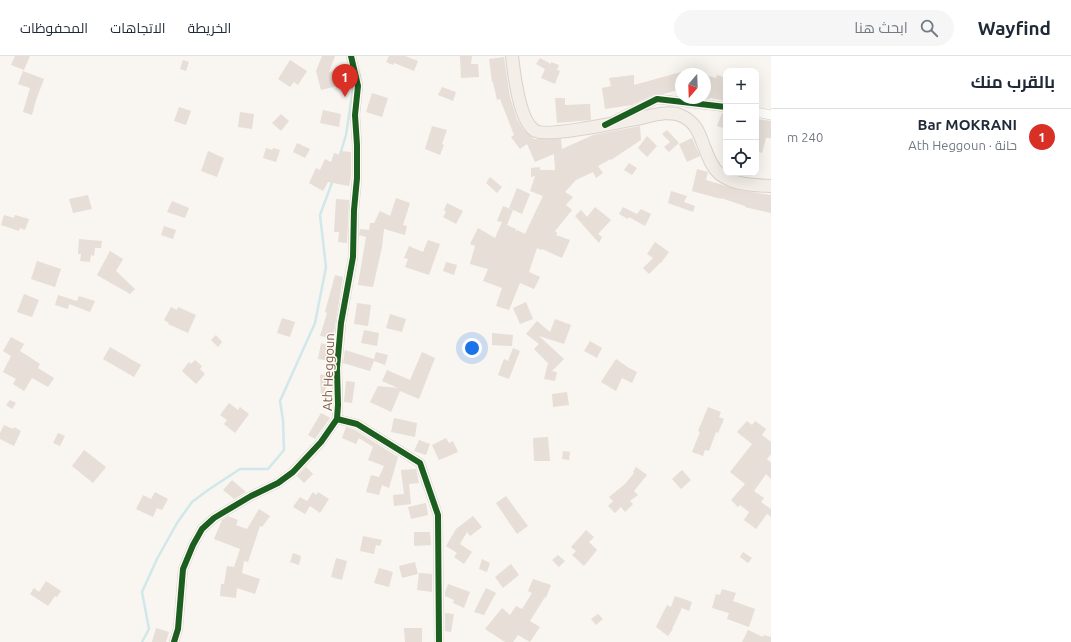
<!DOCTYPE html>
<html lang="ar">
<meta charset="utf-8">
<style>
:root{--surface:#fff;--page:#f6f6f7;--text:#1f2937;--muted:#747a83;--line:#e0e1e3;--accent:#d93025}
body{margin:0;font-family:Ubuntu,Cairo,sans-serif;background:var(--page);color:var(--text);direction:rtl}
.controls{position:absolute;right:12px;top:12px;display:grid;overflow:hidden;border-radius:8px;box-shadow:0 4px 16px #0002}
.controls button{width:36px;height:36px;display:grid;place-items:center;padding:0;border:0;border-bottom:1px solid var(--line);background:var(--surface);color:var(--text);font:20px sans-serif}
.compass{position:absolute;left:675px;top:12px;width:36px;height:36px;border-radius:50%;background:var(--surface);box-shadow:0 4px 16px #0002;rotate:199deg}
.you{position:absolute;left:472px;top:292px;width:14px;height:14px;margin:-10px;border:3px solid #fff;border-radius:50%;background:#1a73e8;box-shadow:0 0 0 6px #1a73e833}
.badge{display:grid;place-items:center;width:26px;height:26px;border-radius:50%;background:var(--accent);color:#fff;font-size:13px;font-weight:700}
.pin{position:absolute;translate:-50% -33px;filter:drop-shadow(0 1px 2px #0008)}
.pin::after{content:'';position:absolute;top:21px;width:14px;height:12px;background:inherit;clip-path:polygon(0 0,100% 0,50% 100%)}
.list{margin:0;padding:0;list-style:none}
h2{display:flex;justify-content:space-between;align-items:center;height:52px;margin:0;padding:0 16px;font-size:17px}
h2 small{font-size:13px;font-weight:400;color:var(--muted)}
.list li{display:grid;grid-template-columns:26px 1fr auto;gap:12px;align-items:center;box-sizing:border-box;height:56px;padding:0 16px;border-top:1px solid var(--line)}
.list b{display:block;font-size:15px;white-space:nowrap}
.list p{margin:0;font-size:13px;white-space:nowrap;color:var(--muted)}
.list em{font-size:13px;font-style:normal;color:var(--muted)}
.icon{flex:none;width:22px;height:22px;fill:none;stroke:currentColor;stroke-width:2;stroke-linecap:round;stroke-linejoin:round}
.map{position:relative;flex:none;width:771px;height:586px;overflow:hidden;direction:ltr}
header{display:flex;align-items:center;gap:24px;box-sizing:border-box;height:56px;padding:0 20px;background:var(--surface);border-bottom:1px solid var(--line)}
header strong{font-size:19px}
nav{display:flex;gap:22px;margin-inline-start:auto;font-size:14px}
.search{width:280px;height:36px;background:var(--page);display:flex;align-items:center;gap:10px;box-sizing:border-box;padding:0 14px;border-radius:22px;color:var(--muted);font-size:15px}
main{display:flex}
aside{flex:1;background:var(--surface)}
.map>svg:first-child{display:block}
.lines{fill:none;stroke-linecap:round;stroke-linejoin:round}
.stream{stroke:#d0e8ea;stroke-width:2.5}
.building{fill:#e6ded7}
.minor-casing{stroke:#d7d1cb;stroke-width:10}
.major-casing{stroke:#dad1cc;stroke-width:14}
.minor{stroke:#fefefd;stroke-width:9}
.major{stroke:#f3eee8;stroke-width:12}
.cycleway-casing{stroke:#fffaf3;stroke-width:8}
.cycleway{stroke:#1b5e20;stroke-width:6}
.labels{text-anchor:middle;dominant-baseline:central;stroke-width:3;stroke-linejoin:round;paint-order:stroke}
.street-label{font-size:13px;fill:#7a5c4d;stroke:#fffaf3}
</style>
<header>
<strong>Wayfind</strong>
<div class="search"><svg class="icon" aria-label="search" viewBox="0 0 24 24"><circle cx="10" cy="10" r="6"/><path d="M15 15l6 6"/></svg>ابحث هنا</div>
<nav><a>الخريطة</a><a>الاتجاهات</a><a>المحفوظات</a></nav>
</header>
<main>
<aside>
<h2>بالقرب منك<small></small></h2>
<ul class="list">
<li><span class="badge">1</span><div><b>Bar MOKRANI</b><p>حانة · Ath Heggoun</p></div><em>240 m</em></li>
</ul>
</aside>
<div class="map">
<svg width="771" height="586" viewBox="0 0 771 586">
<rect width="100%" height="100%" fill="#f9f5f0"/>
<g class="lines">
<g class="stream">
<polyline points="339,102 346,79 353,32 352,24"/>
<polyline points="142,586 149,573 142,536 157,503 177,467 192,446 208,434 240,413 268,413 284,394 283,364 280,345 315,267 326,211 320,159 333,124"/>
</g>
</g>
<g class="building">
<polygon points="15,0 30,0 24,14 11,9"/>
<polygon points="322,0 335,0 329,16 342,13 346,28 321,34 316,15"/>
<polygon points="389,0 405,0 418,5 414,15 394,7 393,9 386,6"/>
<polygon points="460,0 472,0 471,8 478,8 479,21 461,22"/>
<polygon points="504,1 510,41 517,63 523,73 534,83 561,83 562,93 593,79 640,70 641,84 611,104 611,103 598,110 603,117 596,122 593,116 576,124 565,136 573,141 566,149 572,154 555,175 557,177 556,179 570,184 562,202 542,193 541,194 537,192 529,216 540,221 534,233 520,227 509,254 496,250 502,232 483,225 488,213 470,208 475,190 470,188 478,172 495,182 502,166 497,165 503,150 513,154 507,169 516,173 515,176 517,174 525,178 532,163 543,140 530,135 535,120 531,121 531,112 540,111 540,114 555,114 554,98 535,106 527,88 520,93 511,81 514,79 500,43 497,44 493,26 492,26 489,3"/>
<polygon points="540,2 551,8 551,6 559,9 557,14 560,15 555,28 541,22 545,13 536,8"/>
<polygon points="183,4 189,6 186,15 180,13"/>
<polygon points="290,4 307,15 298,29 294,26 290,31 278,23"/>
<polygon points="23,15 44,23 36,44 32,59 23,56 30,32 18,28"/>
<polygon points="681,16 681,35 678,34 663,38 655,38 632,49 605,53 602,32 611,30 609,22 634,19 634,29"/>
<polygon points="705,19 716,22 717,19 726,22 726,45 710,42 710,43 705,43"/>
<polygon points="442,31 456,36 453,45 438,39"/>
<polygon points="372,37 388,42 382,61 366,56"/>
<polygon points="555,42 565,42 565,49 590,48 591,64 557,67"/>
<polygon points="179,51 191,55 186,69 174,65"/>
<polygon points="323,54 341,58 339,71 320,67"/>
<polygon points="240,56 254,58 252,73 238,71"/>
<polygon points="722,57 726,57 726,73 717,70"/>
<polygon points="281,58 289,65 281,75 272,67"/>
<polygon points="756,63 771,65 771,82 766,82 762,97 756,95"/>
<polygon points="432,70 447,74 442,88 444,89 440,99 425,93"/>
<polygon points="667,74 679,87 669,96 664,91 670,86 662,78"/>
<polygon points="647,80 657,90 647,101 638,92"/>
<polygon points="692,82 700,100 687,106 679,88"/>
<polygon points="297,87 310,93 305,102 293,96"/>
<polygon points="266,92 272,94 273,92 280,94 276,106 263,102"/>
<polygon points="208,95 224,102 217,121 201,115"/>
<polygon points="341,95 351,96 351,120 349,130 328,126 323,135 309,127 316,112 320,114 325,103 331,106 334,97 341,99"/>
<polygon points="629,107 637,112 632,119 624,114"/>
<polygon points="697,113 708,116 706,124 739,134 771,139 771,157 745,151 745,150 721,142 721,143 692,135"/>
<polygon points="490,121 502,131 497,137 486,127"/>
<polygon points="517,132 530,138 522,158 509,152"/>
<polygon points="671,135 687,140 684,146 695,150 693,156 668,147"/>
<polygon points="88,139 92,153 73,157 69,143"/>
<polygon points="396,142 410,147 403,169 407,170 405,179 384,173 382,191 373,231 358,229 366,181 359,179 360,173 369,174 370,167 374,167 380,155 390,160"/>
<polygon points="336,143 349,144 347,187 338,186 339,176 334,176"/>
<polygon points="172,145 189,152 185,162 167,156"/>
<polygon points="447,147 463,155 456,168 443,161 446,156 444,154"/>
<polygon points="595,151 611,164 598,178 602,181 599,187 575,160 581,154 587,161"/>
<polygon points="623,151 637,158 641,153 651,158 645,170 629,161 628,163 619,158"/>
<polygon points="4,159 14,162 15,159 29,163 25,174 20,172 19,175 1,169"/>
<polygon points="164,170 176,174 173,183 161,179"/>
<polygon points="79,183 102,185 101,192 95,192 94,200 91,199 90,206 80,205 81,198 78,198"/>
<polygon points="428,184 440,188 429,219 405,211 408,203 404,202 409,190 423,196"/>
<polygon points="655,186 669,196 661,207 660,207 649,218 643,212 653,202 647,198"/>
<polygon points="110,195 123,203 116,215 135,233 130,238 97,219"/>
<polygon points="37,205 61,213 55,231 31,223"/>
<polygon points="446,206 457,209 454,219 443,215"/>
<polygon points="335,219 343,221 333,282 320,280 327,257 325,256"/>
<polygon points="24,238 39,244 32,261 17,256"/>
<polygon points="58,239 77,245 79,240 95,245 90,256 69,248 68,253 55,249"/>
<polygon points="526,246 533,263 520,268 513,252"/>
<polygon points="357,247 371,249 368,270 354,268"/>
<polygon points="171,251 177,254 178,251 196,259 188,277 168,268 169,267 164,264"/>
<polygon points="390,258 406,263 402,276 386,272"/>
<polygon points="282,262 295,266 290,281 277,277"/>
<polygon points="555,263 571,269 564,288 539,280 564,303 552,315 557,316 555,325 544,323 548,307 534,293 539,288 526,278 537,265 550,276"/>
<polygon points="364,274 379,277 377,290 361,287"/>
<polygon points="492,277 513,279 512,290 492,289"/>
<polygon points="216,279 222,286 218,291 211,284"/>
<polygon points="11,281 24,288 20,295 40,308 38,312 54,322 48,331 32,322 24,335 13,328 16,323 3,316 11,300 3,295"/>
<polygon points="590,285 602,292 597,302 584,295"/>
<polygon points="321,287 330,290 330,292 332,292 330,305 318,303"/>
<polygon points="110,291 141,309 134,321 103,303"/>
<polygon points="513,292 520,295 509,323 498,319 504,303 508,305"/>
<polygon points="345,294 374,303 376,296 388,299 385,309 374,305 370,315 343,307"/>
<polygon points="422,296 435,302 419,343 400,335 391,356 370,346 378,330 398,332 382,325 387,314 410,324"/>
<polygon points="616,303 629,312 637,316 632,327 622,322 616,335 601,326 608,315"/>
<polygon points="195,304 202,310 200,313 205,318 196,328 182,315 189,306 191,308"/>
<polygon points="328,318 324,341 321,341 320,319"/>
<polygon points="346,325 355,326 352,347 344,346"/>
<polygon points="567,336 569,349 553,351 552,338"/>
<polygon points="10,344 16,347 12,353 6,349"/>
<polygon points="229,347 238,354 240,351 249,358 235,377 224,368 227,364 220,359"/>
<polygon points="708,351 721,356 719,361 724,363 718,377 716,376 709,395 705,394 703,400 692,396 700,376 698,375"/>
<polygon points="321,357 330,362 315,383 308,379"/>
<polygon points="394,362 417,367 415,381 391,376"/>
<polygon points="747,365 752,369 755,365 766,373 762,379 771,386 771,398 767,403 771,407 771,423 766,418 754,435 764,442 761,446 771,453 771,461 767,458 756,473 744,464 749,456 740,449 738,451 731,444 745,428 730,416 752,388 737,376"/>
<polygon points="4,369 13,373 14,371 21,375 14,390 0,383 0,377"/>
<polygon points="346,371 355,374 398,401 389,432 382,429 379,439 366,436 371,419 379,421 384,410 368,404 373,391 359,382 356,388 342,382"/>
<polygon points="58,377 65,380 60,390 53,387"/>
<polygon points="548,381 550,405 534,405 533,382"/>
<polygon points="446,382 449,387 453,385 458,396 439,404 432,389"/>
<polygon points="419,384 430,388 426,399 414,395"/>
<polygon points="84,394 106,411 93,427 72,410"/>
<polygon points="563,395 570,396 569,404 562,403"/>
<polygon points="306,411 313,418 304,427 297,420"/>
<polygon points="636,411 647,419 634,435 638,439 630,445 633,448 625,456 621,451 615,457 608,450 613,445 609,441 625,428 634,417 633,416"/>
<polygon points="416,413 419,427 409,428 411,448 394,450 393,439 404,438 401,414"/>
<polygon points="682,414 691,424 681,433 672,423"/>
<polygon points="232,424 246,436 234,443 223,434"/>
<polygon points="155,436 168,443 162,454 157,452 153,461 136,453 143,439 151,443"/>
<polygon points="313,436 316,439 318,436 329,443 320,457 310,450 305,458 293,451 300,441 307,445"/>
<polygon points="506,440 528,470 517,478 496,447"/>
<polygon points="426,447 428,459 411,463 408,451"/>
<polygon points="259,453 270,460 262,471 260,470 248,506 244,505 242,517 260,523 255,538 237,532 236,542 220,540 221,528 224,528 227,510 234,511 240,493 214,483 222,464 228,460 238,464 236,469 247,473"/>
<polygon points="473,460 482,471 470,480 467,476 460,488 472,496 464,508 454,501 457,497 446,490 456,473"/>
<polygon points="586,474 594,481 589,486 597,494 584,510 572,499 576,495 571,491"/>
<polygon points="414,476 430,476 431,489 414,490"/>
<polygon points="363,480 382,484 380,490 376,489 374,498 360,495"/>
<polygon points="743,496 752,502 748,507 740,501"/>
<polygon points="293,497 301,500 299,509 290,506"/>
<polygon points="558,499 565,505 559,511 552,504"/>
<polygon points="336,502 347,505 342,524 331,521"/>
<polygon points="482,503 490,507 487,516 479,513"/>
<polygon points="415,506 418,518 402,522 399,510"/>
<polygon points="511,508 519,519 503,532 495,521"/>
<polygon points="379,512 393,516 389,531 374,527"/>
<polygon points="419,517 432,518 432,536 417,534"/>
<polygon points="533,523 551,529 546,542 545,541 530,565 540,571 530,586 518,579 513,586 505,586 485,573 502,552 510,559 516,550 522,553 532,537 528,535"/>
<polygon points="46,525 61,535 57,541 55,540 48,550 30,538 34,532 39,536"/>
<polygon points="448,528 470,536 464,552 453,547 454,544 445,540 445,536"/>
<polygon points="486,532 496,537 484,559 474,556"/>
<polygon points="722,533 736,537 733,545 755,553 749,571 727,563 729,557 712,552 716,538 720,539"/>
<polygon points="675,540 692,546 689,555 682,552 672,573 673,573 668,580 656,571 667,549 671,551"/>
<polygon points="445,557 454,558 451,576 445,575"/>
<polygon points="598,558 603,563 596,569 591,563"/>
<polygon points="156,572 169,576 166,586 152,586"/>
<polygon points="404,572 422,572 422,586 405,586"/>
<polygon points="748,574 763,581 764,579 771,581 771,586 742,586"/>
</g>
<g class="lines">
<defs>
<g id="minor">
<polyline points="756,56 771,59"/>
<polyline points="615,64 657,43 726,51"/>
<polyline points="337,363 357,368 420,407 438,459 439,586"/>
<polyline points="174,586 178,573 183,513 193,489 202,473 214,462 251,440 278,427 293,416 321,386 337,363 338,349 337,312 341,267 353,201 354,154 357,122 357,89 355,59 358,30 351,0"/>
</g>
<path id="major" d="M512,0C514,18 519,63 534,74C545,83 623,65 641,62C654,59 670,54 682,60C694,66 698,74 702,85C706,95 709,105 715,113C727,129 753,129 771,130"/>
</defs>
<use href="#minor" class="minor-casing"/>
<use href="#major" class="major-casing"/>
<use href="#minor" class="minor"/>
<use href="#major" class="major"/>
<defs>
<g id="cycleway">
<polyline points="605,69 657,43 726,51"/>
<polyline points="337,363 357,368 420,407 438,459 439,586"/>
<polyline points="174,586 178,573 183,513 193,489 202,473 214,462 251,440 278,427 293,416 321,386 337,363 338,349 337,312 341,267 353,201 354,154 357,122 357,89 355,59 358,30 351,0"/>
</g>
</defs>
<use href="#cycleway" class="cycleway-casing"/>
<use href="#cycleway" class="cycleway"/>
</g>
<g class="labels">
<g class="street-label">
<text transform="translate(328 316) rotate(-88)">Ath Heggoun</text>
</g>
</g>
</svg>
<div class="controls">
<button>+</button>
<button>−</button>
<button><svg class="icon" aria-label="locate" viewBox="0 0 24 24"><circle cx="12" cy="12" r="6"/><path d="M12 2v4M12 18v4M2 12h4M18 12h4"/></svg></button>
</div>
<svg class="compass" viewBox="-18 -18 36 36"><path d="M0-13l5 13h-10z" fill="#e53935"/><path d="M0 13l5-13h-10z" fill="#747a83"/></svg>
<div class="you"></div>
<div class="pin badge" style="left:345px;top:41px">1</div>
</div>
</main>
